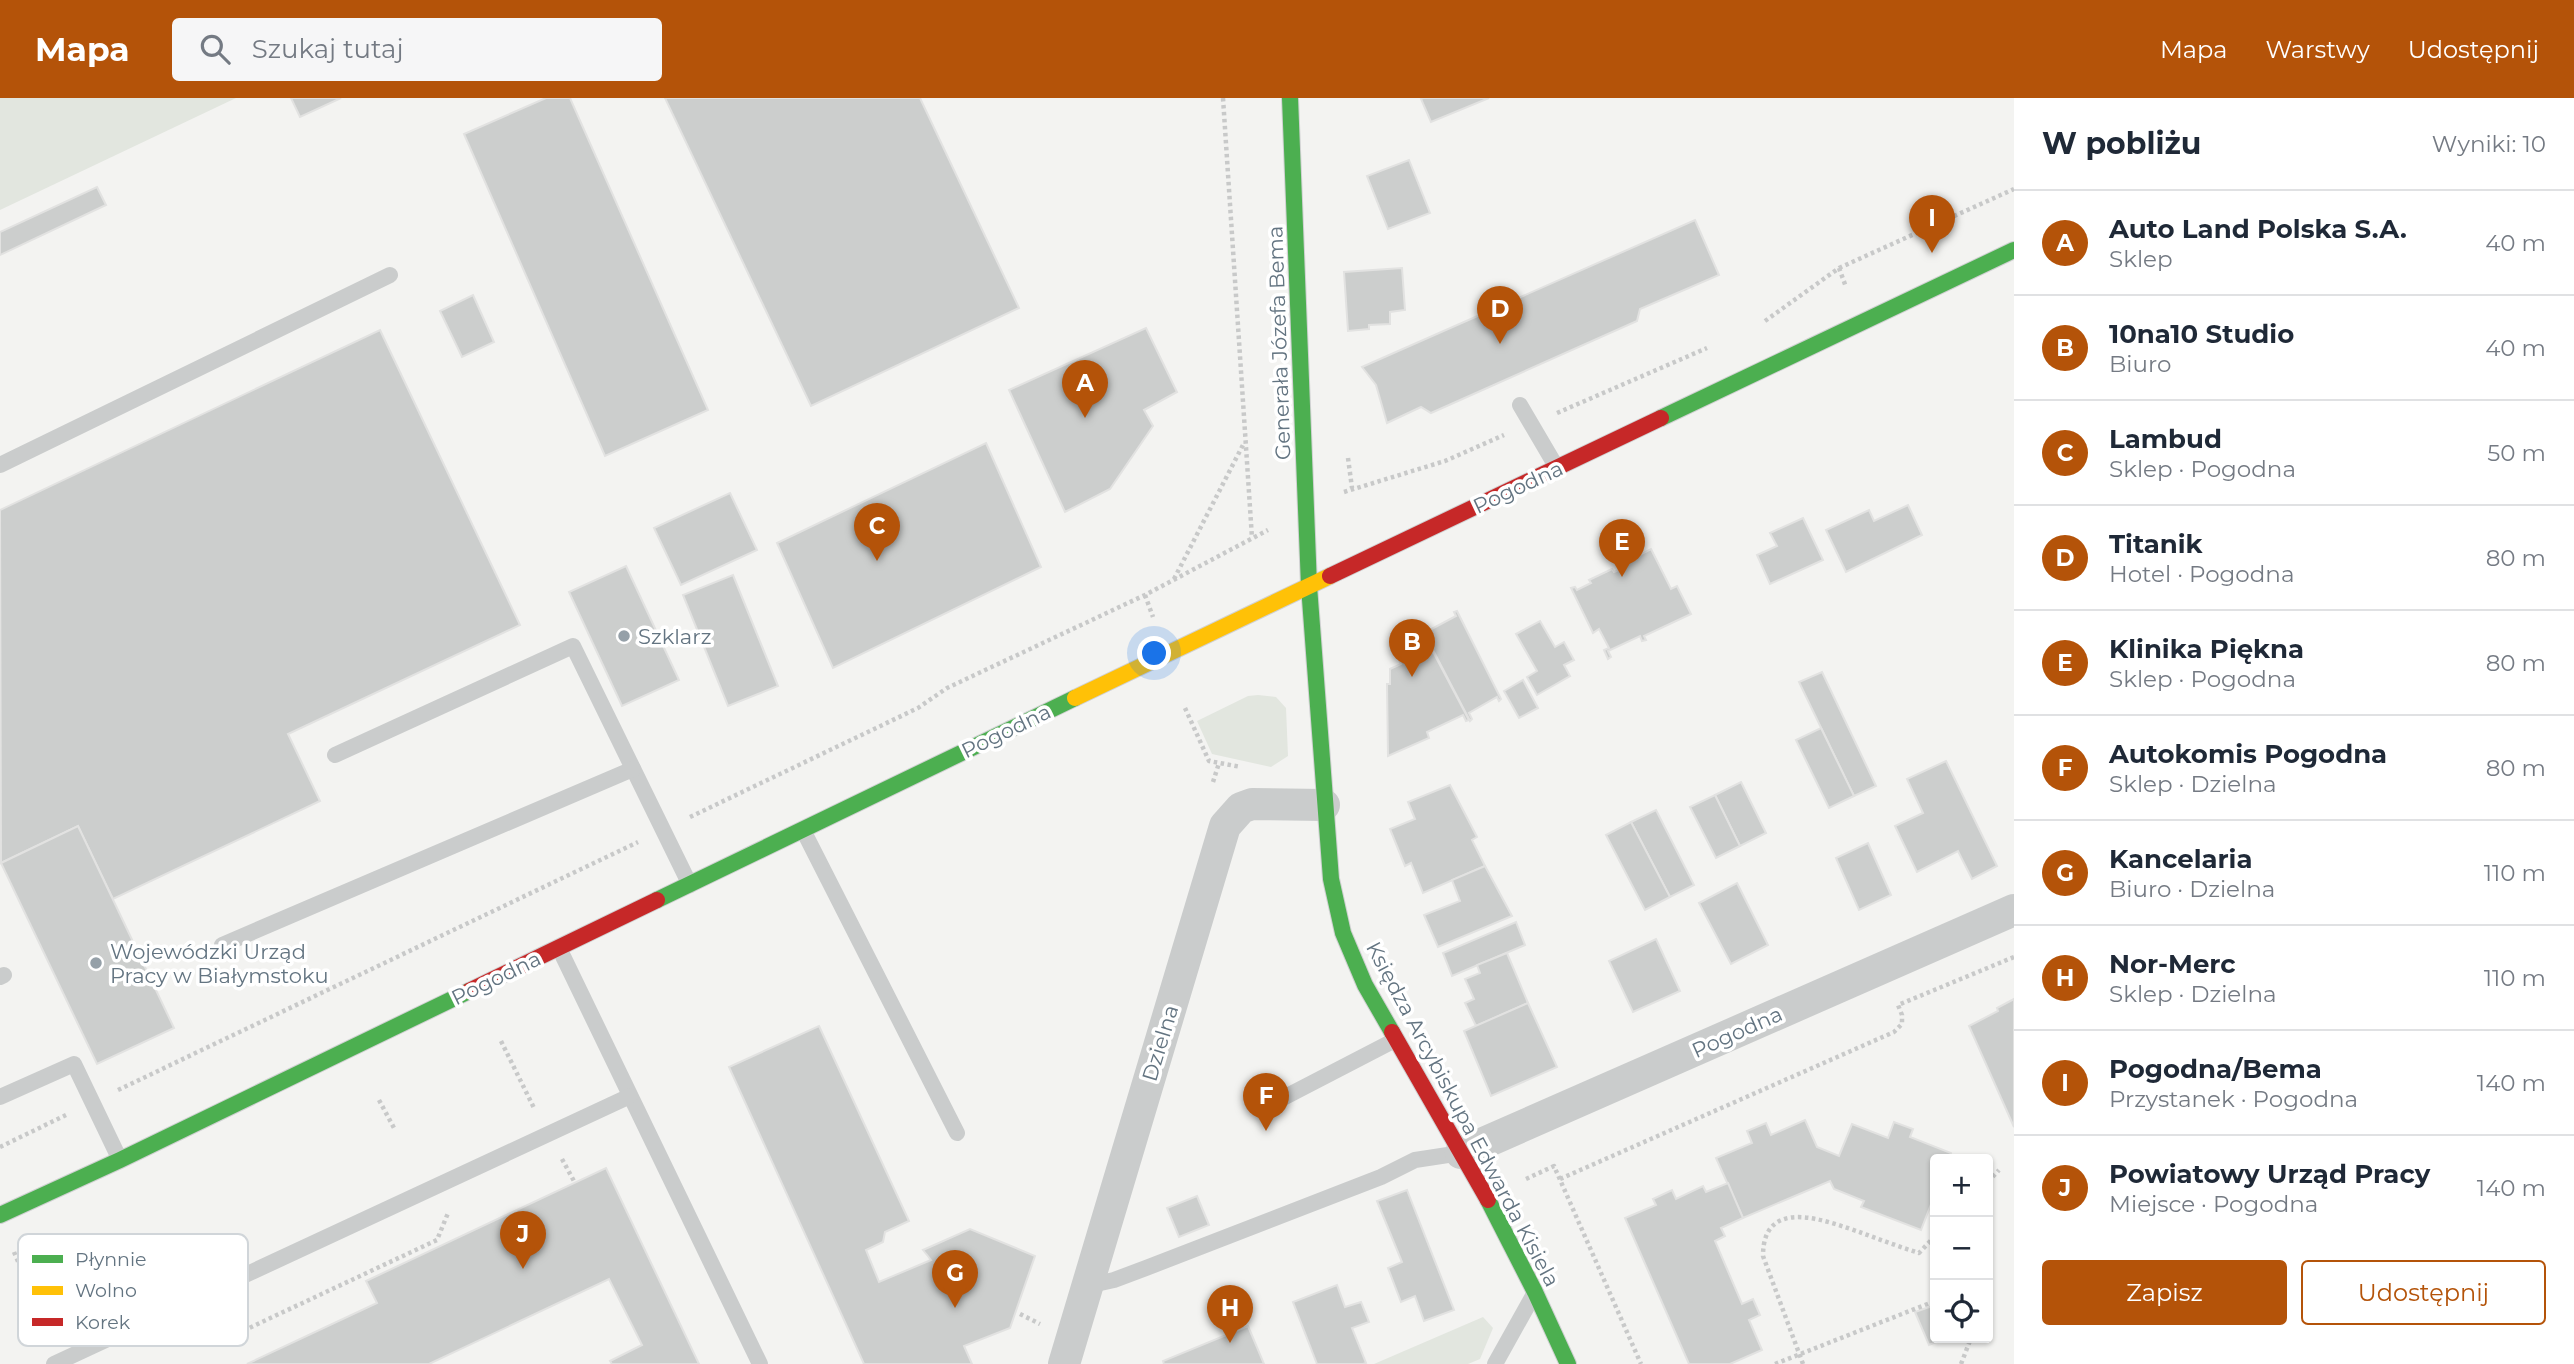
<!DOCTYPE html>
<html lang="pl">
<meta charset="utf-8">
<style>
:root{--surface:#fff;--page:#f6f6f7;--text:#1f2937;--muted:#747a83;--line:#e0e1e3;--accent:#b45309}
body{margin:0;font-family:Montserrat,sans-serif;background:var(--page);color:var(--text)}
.controls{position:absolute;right:21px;bottom:21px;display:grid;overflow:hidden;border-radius:7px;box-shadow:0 2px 5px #0004}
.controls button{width:63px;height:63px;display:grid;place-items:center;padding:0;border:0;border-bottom:2px solid var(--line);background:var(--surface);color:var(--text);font:35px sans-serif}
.you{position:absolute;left:1155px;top:556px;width:24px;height:24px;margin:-18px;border:5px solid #fff;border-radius:50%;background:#1a73e8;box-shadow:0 0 0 10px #1a73e833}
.badge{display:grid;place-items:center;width:46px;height:46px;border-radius:50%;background:var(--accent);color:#fff;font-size:23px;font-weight:700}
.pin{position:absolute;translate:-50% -58px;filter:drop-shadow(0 2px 4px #0008)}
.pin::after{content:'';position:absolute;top:37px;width:24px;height:21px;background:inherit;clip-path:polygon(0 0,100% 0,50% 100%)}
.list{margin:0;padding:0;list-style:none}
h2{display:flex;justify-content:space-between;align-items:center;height:91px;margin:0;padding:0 28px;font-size:30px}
h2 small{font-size:23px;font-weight:400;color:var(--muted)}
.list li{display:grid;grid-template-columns:46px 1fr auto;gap:21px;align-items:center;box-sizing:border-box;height:105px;padding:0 28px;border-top:2px solid var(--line)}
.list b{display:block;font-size:26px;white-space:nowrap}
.list p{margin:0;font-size:23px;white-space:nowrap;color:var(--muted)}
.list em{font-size:23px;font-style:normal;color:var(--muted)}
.actions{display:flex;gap:14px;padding:21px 28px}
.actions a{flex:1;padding:16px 0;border:2px solid var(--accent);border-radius:7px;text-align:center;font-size:24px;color:var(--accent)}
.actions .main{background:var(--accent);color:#fff}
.icon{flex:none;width:38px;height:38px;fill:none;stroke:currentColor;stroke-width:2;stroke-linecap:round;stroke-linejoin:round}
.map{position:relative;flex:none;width:2014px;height:1266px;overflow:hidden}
header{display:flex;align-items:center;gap:42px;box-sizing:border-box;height:98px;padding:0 35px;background:var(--accent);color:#fff}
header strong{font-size:33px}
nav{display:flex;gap:38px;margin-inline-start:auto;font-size:24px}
.search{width:490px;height:63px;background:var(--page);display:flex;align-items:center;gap:18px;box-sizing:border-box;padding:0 24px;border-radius:7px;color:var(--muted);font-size:26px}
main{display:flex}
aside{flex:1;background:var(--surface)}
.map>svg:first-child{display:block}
.green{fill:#e2e6df}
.building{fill:#cccecd;stroke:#e2e2e1;stroke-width:2}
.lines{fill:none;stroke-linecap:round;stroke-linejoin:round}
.fast-casing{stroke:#d0d1d2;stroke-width:18}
.slow-casing{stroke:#d0d1d2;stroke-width:18}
.jam-casing{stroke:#d0d1d2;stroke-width:18}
.path{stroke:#c8c9c9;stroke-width:4.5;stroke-dasharray:3.5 3.5;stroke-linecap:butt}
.lane{stroke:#cacccc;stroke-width:16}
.street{stroke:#cacccc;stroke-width:32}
.fast{stroke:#4caf50;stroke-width:16}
.slow{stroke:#ffc107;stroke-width:16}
.jam{stroke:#c62828;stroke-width:16}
.poi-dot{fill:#95a0a8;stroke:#fff;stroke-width:2.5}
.labels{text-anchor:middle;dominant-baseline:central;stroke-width:7;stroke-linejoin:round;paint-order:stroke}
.street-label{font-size:21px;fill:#637481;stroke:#fff}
.poi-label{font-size:21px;fill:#637481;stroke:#fff;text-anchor:start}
.key{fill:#fff;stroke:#d0d5d9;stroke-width:2}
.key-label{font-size:19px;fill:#637481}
</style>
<header>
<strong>Mapa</strong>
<div class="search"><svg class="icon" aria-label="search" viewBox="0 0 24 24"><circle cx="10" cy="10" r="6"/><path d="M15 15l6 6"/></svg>Szukaj tutaj</div>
<nav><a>Mapa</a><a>Warstwy</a><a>Udostępnij</a></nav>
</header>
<main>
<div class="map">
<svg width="2014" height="1266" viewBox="0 0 2014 1266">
<rect width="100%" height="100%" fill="#f3f3f1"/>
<g class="green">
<polygon points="0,0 236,0 0,112"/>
<polygon points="1258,597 1276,599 1286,610 1288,658 1271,669 1212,656 1197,623 1248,598"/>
<polygon points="1483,1219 1493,1230 1480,1261 1468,1266 1374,1266"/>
</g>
<g class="building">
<polygon points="291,0 341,0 300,19"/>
<polygon points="546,0 570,0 708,312 605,358 464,36"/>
<polygon points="665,0 920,0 1019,210 811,308"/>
<polygon points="1423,0 1489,0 1431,24 1421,1"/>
<polygon points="1409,62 1430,115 1388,131 1367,78"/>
<polygon points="97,89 106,107 0,157 0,134"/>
<polygon points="1695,122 1719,177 1640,211 1637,223 1431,315 1421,309 1387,325 1376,287 1362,269"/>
<polygon points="1402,170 1405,212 1390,214 1390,226 1369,227 1369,231 1348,233 1344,174"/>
<polygon points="473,197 494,244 462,259 440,213"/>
<polygon points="1146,230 1177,294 1144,312 1153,328 1110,391 1065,414 1009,292"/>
<polygon points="380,232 520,527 288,636 320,703 113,801 78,728 1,765 0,412"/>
<polygon points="986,345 1041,469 833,570 777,445"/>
<polygon points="730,395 757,452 681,487 654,430"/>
<polygon points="1908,407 1922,437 1846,474 1826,432 1869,412 1874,423"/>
<polygon points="1803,420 1823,462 1770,486 1757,457 1777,448 1770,435"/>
<polygon points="1651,451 1671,491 1677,488 1691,516 1644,538 1646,542 1642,543 1640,538 1608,553 1611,559 1608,561 1604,552 1609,550 1599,531 1593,535 1571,490 1575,489 1577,492 1591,485 1589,482 1612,471 1614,474 1624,470 1622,466"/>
<polygon points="626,468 679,582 622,608 569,494"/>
<polygon points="733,477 778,588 728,608 683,497"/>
<polygon points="1457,513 1501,601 1499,603 1497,599 1469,615 1472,621 1470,623 1422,531 1425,530 1426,534 1456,518 1454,514"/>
<polygon points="1540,523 1555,549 1564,544 1574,562 1564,567 1570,578 1537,597 1527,579 1537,573 1516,536"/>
<polygon points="1421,531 1469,622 1466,623 1463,617 1427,634 1429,640 1388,658 1387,586 1390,586 1390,571 1401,566 1392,547"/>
<polygon points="1822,574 1876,688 1854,698 1799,584"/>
<polygon points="1523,582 1538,610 1519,620 1504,593"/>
<polygon points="1821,630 1854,698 1829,710 1796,642"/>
<polygon points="1946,663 1997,768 1972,781 1958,753 1917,774 1895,728 1923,715 1907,681"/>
<polygon points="1741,684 1766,735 1740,748 1715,697"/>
<polygon points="1450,687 1477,739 1472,742 1485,768 1423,795 1411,765 1405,768 1390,731 1415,721 1408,704"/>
<polygon points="1715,697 1740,748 1716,760 1690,709"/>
<polygon points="1656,712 1694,787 1670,799 1631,724"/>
<polygon points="1631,724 1670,799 1645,812 1606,737"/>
<polygon points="78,728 174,930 97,966 1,765"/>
<polygon points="1868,745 1891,797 1859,812 1836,760"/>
<polygon points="1485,768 1512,818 1438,849 1424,817 1460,803 1452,782"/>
<polygon points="1737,785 1768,847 1731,866 1699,805"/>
<polygon points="1516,824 1525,847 1452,878 1443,855"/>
<polygon points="1656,841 1680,893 1633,914 1609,863"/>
<polygon points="1507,855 1528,905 1476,928 1465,905 1474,901 1465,881 1480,875 1477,867"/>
<polygon points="2014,901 2014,1029 1969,928 1998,913 1997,910"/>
<polygon points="1528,905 1557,969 1491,998 1464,933"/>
<polygon points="819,928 909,1123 885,1134 883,1144 866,1152 879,1184 931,1162 923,1152 970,1131 1035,1158 1010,1230 964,1248 972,1266 864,1266 729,969"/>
<polygon points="1805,1022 1817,1049 1839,1058 1852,1026 1888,1040 1894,1024 1913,1031 1910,1039 1951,1055 1949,1061 1935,1061 1935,1096 1921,1132 1861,1109 1864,1103 1834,1091 1830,1083 1743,1120 1716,1060 1752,1045 1747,1033 1766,1025 1771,1037"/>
<polygon points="606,1070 699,1266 612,1266 610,1263 642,1247 609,1181 429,1266 247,1266 377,1205 366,1183"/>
<polygon points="1728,1085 1743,1120 1721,1130 1725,1138 1715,1143 1742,1206 1753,1201 1760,1217 1749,1222 1762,1252 1730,1266 1689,1266 1625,1120 1656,1107 1653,1101 1672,1092 1676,1101 1703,1088 1706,1094"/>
<polygon points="1407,1092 1454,1212 1424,1223 1415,1198 1401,1204 1388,1170 1402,1164 1377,1103"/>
<polygon points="1197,1098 1209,1127 1179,1139 1167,1110"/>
<polygon points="1337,1187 1345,1209 1361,1204 1369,1224 1352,1230 1366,1265 1363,1266 1317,1266 1293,1204"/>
<polygon points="1935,1207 1935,1240 1946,1240 1929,1247 1915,1214"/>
<polygon points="1248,1228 1264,1266 1164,1266 1163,1263"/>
</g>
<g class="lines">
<defs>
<g id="fast">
<polyline points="1290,0 1309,488 1331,781 1343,835 1365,887 1392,934"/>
<polyline points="1661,320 2014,152"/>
<polyline points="657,802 1075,600"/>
<polyline points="1488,1102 1535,1194 1568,1266"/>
<polyline points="0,1117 120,1062 469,893"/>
</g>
<polyline id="slow" points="1075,600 1330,478"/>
<g id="jam">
<polyline points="1330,478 1661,320"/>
<polyline points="469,893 657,802"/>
<polyline points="1392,934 1488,1102"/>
</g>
</defs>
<use href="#fast" class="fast-casing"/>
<use href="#slow" class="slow-casing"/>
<use href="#jam" class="jam-casing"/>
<g class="path">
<polyline points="1223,0 1252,440"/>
<polyline points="1839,170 1846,189"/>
<polyline points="1765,223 1839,170 2014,91"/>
<polyline points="1557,315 1707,250"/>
<polyline points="1348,360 1352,390"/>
<polyline points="1344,394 1445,363 1504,337"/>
<polyline points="1174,481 1244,345"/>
<polyline points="1145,497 1153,519"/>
<polyline points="1185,610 1209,663 1241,669"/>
<polyline points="1213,684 1219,665"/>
<polyline points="690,719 918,610 947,590 1145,497 1268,432"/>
<polyline points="501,943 534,1010"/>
<polyline points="118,992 638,744"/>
<polyline points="379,1002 394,1030"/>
<polyline points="0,1049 66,1017"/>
<polyline points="562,1061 575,1085"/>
<polyline points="1526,1081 1554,1068 1641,1266"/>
<polyline points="1560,1081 1894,934 1902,926 1902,917 1898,907 2014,859"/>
<polyline points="1988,1084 1999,1072"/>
<polyline points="14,1154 22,1173"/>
<polyline points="1020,1216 1040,1226"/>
<polyline points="222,1218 232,1238 437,1142 448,1115"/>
<polyline points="1775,1266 1935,1203"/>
<path d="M1803,1266L1763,1158C1763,1097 1827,1123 1862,1135C1881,1142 1900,1149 1919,1155L1935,1138"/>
<polyline points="1961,1266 1971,1240"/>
</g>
<g class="lane">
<polyline points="1520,307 1557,370"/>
<polyline points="0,367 390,177"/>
<polyline points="335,657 573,548 690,787"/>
<polyline points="803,732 957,1035"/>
<polyline points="222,847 633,671"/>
<polyline points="559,850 760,1266"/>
<polyline points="0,879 4,877"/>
<polyline points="0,999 74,966 120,1062"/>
<polyline points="1285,999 1395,942"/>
<polyline points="1087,1188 1114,1182 1146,1170 1381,1079 1415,1062 1461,1055"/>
<polyline points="54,1266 630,998"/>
<polyline points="1495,1266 1534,1196"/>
</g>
<g class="street">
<polyline points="1461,1055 2014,812"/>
<polyline points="1064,1266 1225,728 1241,710 1252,706 1324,707"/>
</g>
<use href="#fast" class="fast"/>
<use href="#slow" class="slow"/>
<use href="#jam" class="jam"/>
</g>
<g class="poi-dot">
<circle cx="624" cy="538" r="7"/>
<circle cx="96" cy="865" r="7"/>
</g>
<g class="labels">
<g class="street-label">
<text transform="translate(1279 245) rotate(-92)">Generała Józefa Bema</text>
<text transform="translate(1518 389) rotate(-25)">Pogodna</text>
<text transform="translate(1006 633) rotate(-26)">Pogodna</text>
<text transform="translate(496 880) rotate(-26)">Pogodna</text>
<text transform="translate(1737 934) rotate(-24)">Pogodna</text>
<text transform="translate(1160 945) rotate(-73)">Dzielna</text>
<text transform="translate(1463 1016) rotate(62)">Księdza Arcybiskupa Edwarda Kisiela</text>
</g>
<g class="poi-label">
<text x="638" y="538">Szklarz</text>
<text x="110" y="853">Wojewódzki Urząd<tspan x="110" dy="24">Pracy w Białymstoku</tspan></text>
</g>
</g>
<rect x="18" y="1136" width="230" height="112" rx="10" class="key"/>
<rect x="32" y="1157" width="31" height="8" fill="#4caf50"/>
<rect x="32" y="1188" width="31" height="9" fill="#ffc107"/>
<rect x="32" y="1220" width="31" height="8" fill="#c62828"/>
<g class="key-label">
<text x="75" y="1168">Płynnie</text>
<text x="75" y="1199">Wolno</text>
<text x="75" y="1231">Korek</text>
</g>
</svg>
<div class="controls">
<button>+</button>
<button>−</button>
<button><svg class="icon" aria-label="locate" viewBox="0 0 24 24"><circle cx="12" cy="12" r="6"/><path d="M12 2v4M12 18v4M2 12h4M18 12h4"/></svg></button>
</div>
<div class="you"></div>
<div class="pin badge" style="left:1085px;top:320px">A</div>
<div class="pin badge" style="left:1412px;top:579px">B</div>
<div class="pin badge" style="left:877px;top:463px">C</div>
<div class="pin badge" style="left:1500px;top:246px">D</div>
<div class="pin badge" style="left:1622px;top:479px">E</div>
<div class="pin badge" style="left:1266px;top:1033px">F</div>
<div class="pin badge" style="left:955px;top:1210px">G</div>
<div class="pin badge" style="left:1230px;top:1245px">H</div>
<div class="pin badge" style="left:1932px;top:155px">I</div>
<div class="pin badge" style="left:523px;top:1171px">J</div>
</div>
<aside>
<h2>W pobliżu<small>Wyniki: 10</small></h2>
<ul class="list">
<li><span class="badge">A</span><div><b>Auto Land Polska S.A.</b><p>Sklep</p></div><em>40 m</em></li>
<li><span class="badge">B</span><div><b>10na10 Studio</b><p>Biuro</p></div><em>40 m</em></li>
<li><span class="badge">C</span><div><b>Lambud</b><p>Sklep · Pogodna</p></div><em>50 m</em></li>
<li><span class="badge">D</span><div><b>Titanik</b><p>Hotel · Pogodna</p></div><em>80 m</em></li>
<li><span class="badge">E</span><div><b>Klinika Piękna</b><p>Sklep · Pogodna</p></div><em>80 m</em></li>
<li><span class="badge">F</span><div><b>Autokomis Pogodna</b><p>Sklep · Dzielna</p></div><em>80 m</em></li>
<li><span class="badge">G</span><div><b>Kancelaria</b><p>Biuro · Dzielna</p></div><em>110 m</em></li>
<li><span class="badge">H</span><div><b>Nor-Merc</b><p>Sklep · Dzielna</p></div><em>110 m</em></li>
<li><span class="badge">I</span><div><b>Pogodna/Bema</b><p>Przystanek · Pogodna</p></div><em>140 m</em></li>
<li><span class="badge">J</span><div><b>Powiatowy Urząd Pracy</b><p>Miejsce · Pogodna</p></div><em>140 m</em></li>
</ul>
<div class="actions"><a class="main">Zapisz</a><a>Udostępnij</a></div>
</aside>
</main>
